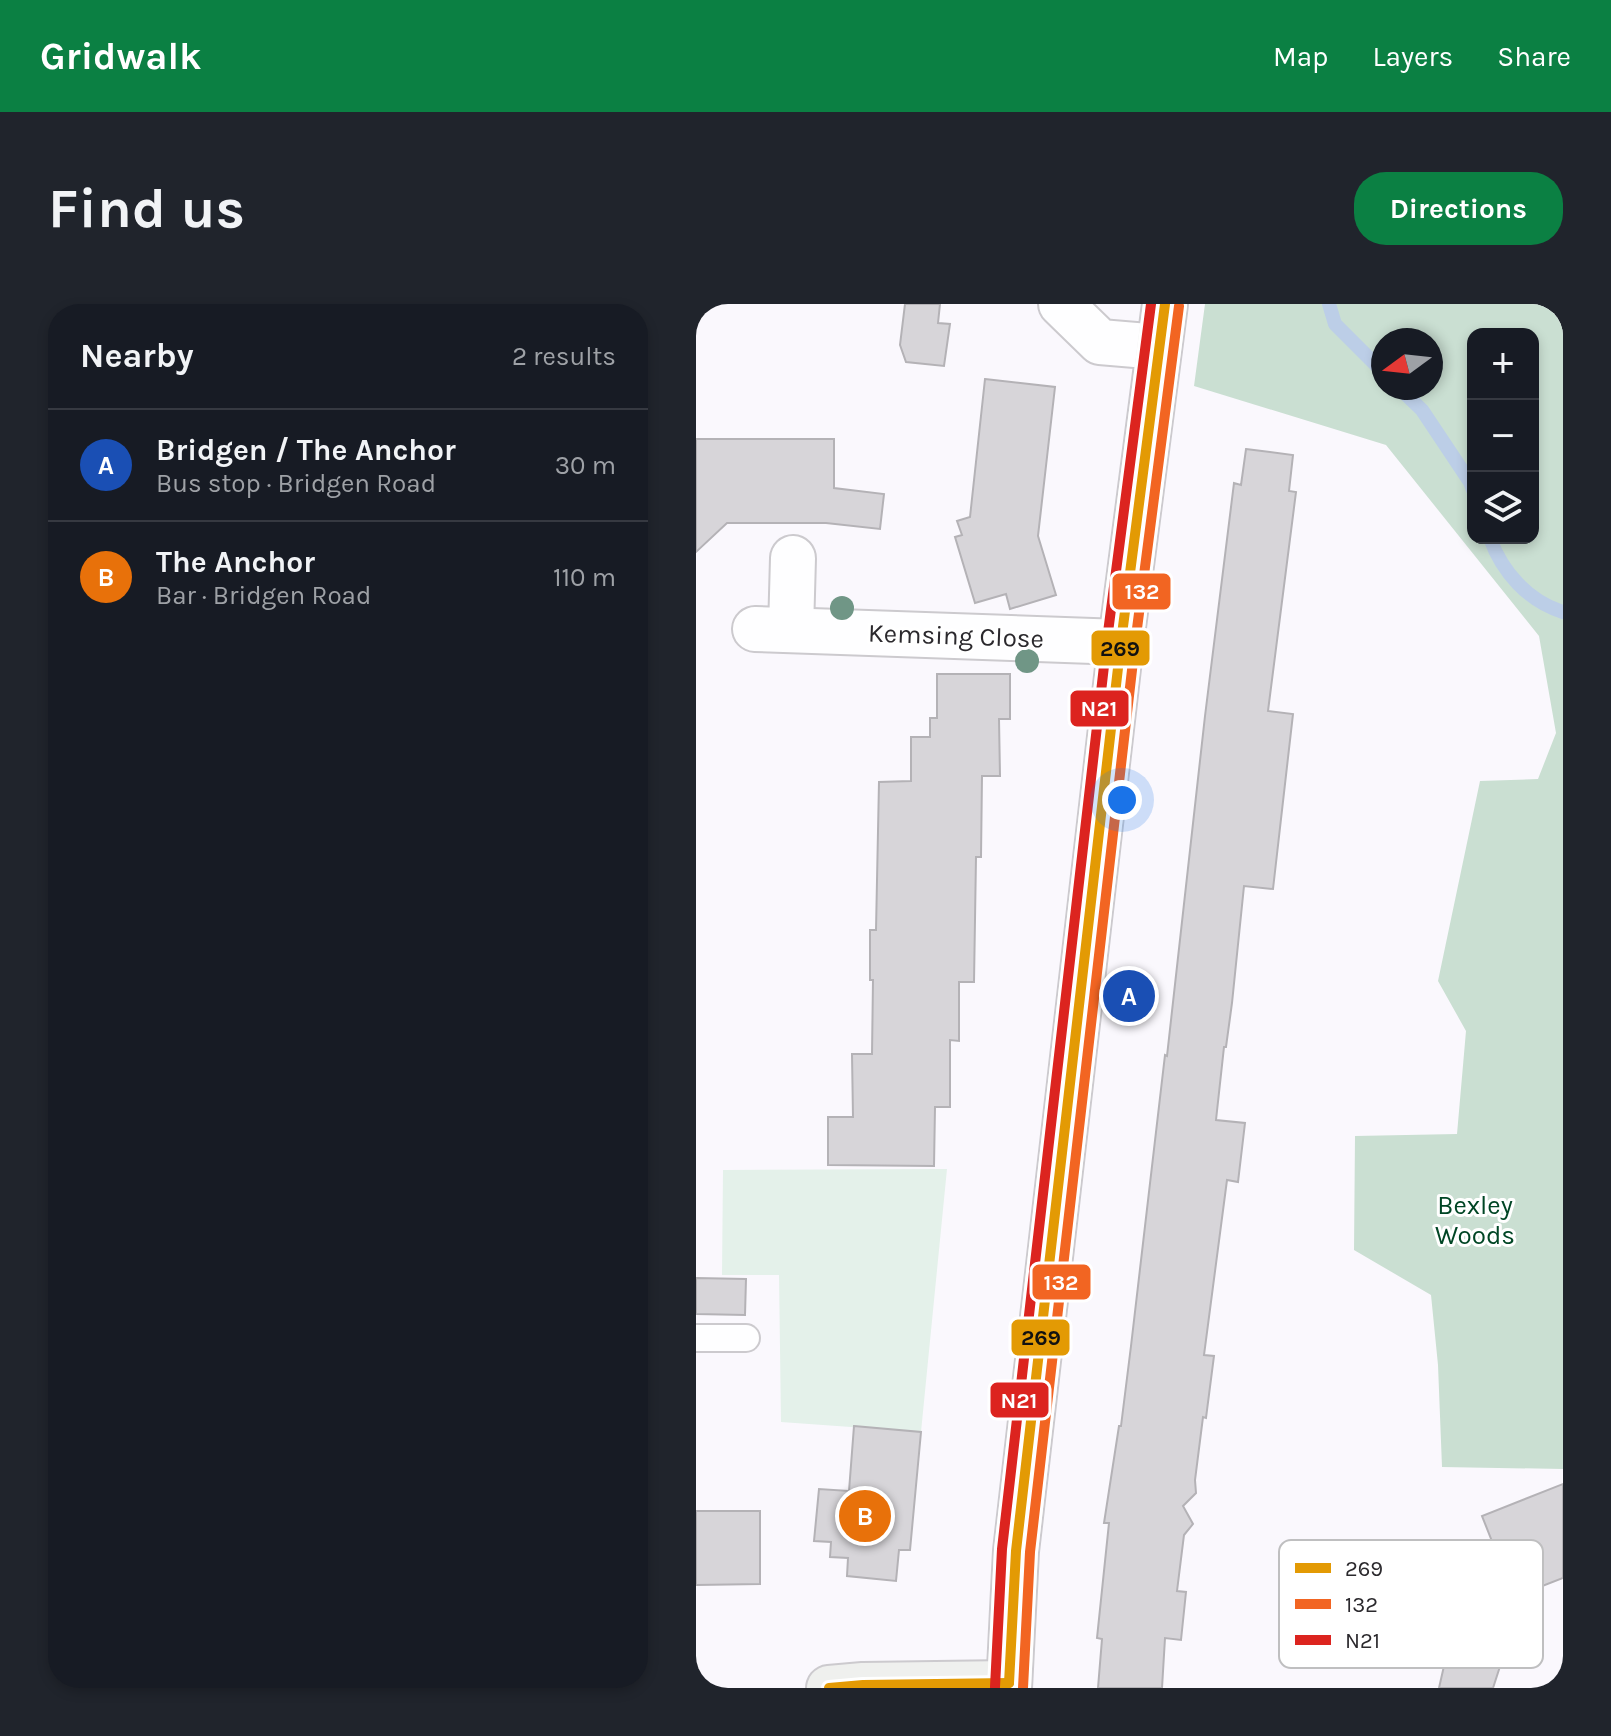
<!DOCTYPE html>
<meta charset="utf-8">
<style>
:root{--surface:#171b24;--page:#20242c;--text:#f1f3f6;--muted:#9ea1a6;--line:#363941;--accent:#0b8043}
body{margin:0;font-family:Karla,sans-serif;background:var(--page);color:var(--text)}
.controls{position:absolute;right:24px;top:24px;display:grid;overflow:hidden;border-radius:16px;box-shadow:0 4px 12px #0003}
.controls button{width:72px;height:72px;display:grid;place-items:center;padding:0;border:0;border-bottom:2px solid var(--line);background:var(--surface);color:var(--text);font:40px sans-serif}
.compass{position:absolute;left:675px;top:24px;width:72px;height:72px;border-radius:50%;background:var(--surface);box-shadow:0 4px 12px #0003;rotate:255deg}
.you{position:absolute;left:426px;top:496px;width:28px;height:28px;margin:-20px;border:6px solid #fff;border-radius:50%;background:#1a73e8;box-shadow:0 0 0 12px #1a73e833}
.badge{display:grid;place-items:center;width:52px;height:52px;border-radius:50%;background:var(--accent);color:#fff;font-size:26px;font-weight:700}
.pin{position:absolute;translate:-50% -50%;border:4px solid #fff;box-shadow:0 2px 8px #0006}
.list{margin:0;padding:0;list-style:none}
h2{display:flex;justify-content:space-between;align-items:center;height:104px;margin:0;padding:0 32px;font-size:34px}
h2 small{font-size:26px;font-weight:400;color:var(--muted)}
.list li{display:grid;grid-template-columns:52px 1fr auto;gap:24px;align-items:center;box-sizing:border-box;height:112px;padding:0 32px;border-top:2px solid var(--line)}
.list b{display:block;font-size:30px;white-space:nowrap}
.list p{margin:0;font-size:26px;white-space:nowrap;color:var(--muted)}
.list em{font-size:26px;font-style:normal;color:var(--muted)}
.icon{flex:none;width:44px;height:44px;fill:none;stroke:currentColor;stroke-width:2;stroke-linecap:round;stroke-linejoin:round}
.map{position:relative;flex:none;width:867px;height:1384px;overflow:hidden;border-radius:32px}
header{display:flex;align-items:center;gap:48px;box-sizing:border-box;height:112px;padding:0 40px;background:var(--accent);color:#fff}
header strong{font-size:38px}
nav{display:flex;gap:44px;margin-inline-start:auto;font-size:28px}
.intro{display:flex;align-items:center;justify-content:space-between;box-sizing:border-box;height:192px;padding:0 48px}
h1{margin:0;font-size:56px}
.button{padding:20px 36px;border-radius:32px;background:var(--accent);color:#fff;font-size:28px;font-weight:700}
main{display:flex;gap:48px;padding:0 48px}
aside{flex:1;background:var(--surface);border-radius:32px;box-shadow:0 4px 12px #0003}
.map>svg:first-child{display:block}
.green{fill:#e4f1ea}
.forest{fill:#cadfd2;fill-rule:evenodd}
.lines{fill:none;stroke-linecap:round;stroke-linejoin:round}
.stream{stroke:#bccee7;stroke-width:14}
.building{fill:#d7d5d9;stroke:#b4b2b6;stroke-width:2}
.lane-casing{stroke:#cccace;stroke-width:30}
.street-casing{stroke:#cccace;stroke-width:48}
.secondary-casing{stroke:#cccace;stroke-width:48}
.lane{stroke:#fefeff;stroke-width:26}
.street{stroke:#fefeff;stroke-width:44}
.secondary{stroke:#eff0ee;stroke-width:44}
.bus-1-casing{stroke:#fff;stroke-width:16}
.bus-2-casing{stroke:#fff;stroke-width:16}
.bus-3-casing{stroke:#fff;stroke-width:16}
.bus-1{stroke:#e39a04;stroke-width:10}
.bus-2{stroke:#f26522;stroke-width:10}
.bus-3{stroke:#dc241f;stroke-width:10}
.tree{fill:#709686}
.labels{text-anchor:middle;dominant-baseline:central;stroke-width:6;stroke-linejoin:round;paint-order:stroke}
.street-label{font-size:26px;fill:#2b292d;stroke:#fff}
.park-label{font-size:26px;fill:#004625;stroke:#fff}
.key{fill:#fff;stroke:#bfbfc0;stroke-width:2}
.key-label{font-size:22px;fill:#2b292d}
.line-badge{stroke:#fff;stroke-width:3}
.badge-label{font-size:22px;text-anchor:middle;font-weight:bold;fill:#fff}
.pale-badge-label{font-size:22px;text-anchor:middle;font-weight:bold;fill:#111}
</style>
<header>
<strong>Gridwalk</strong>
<nav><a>Map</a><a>Layers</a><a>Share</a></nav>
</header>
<div class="intro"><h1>Find us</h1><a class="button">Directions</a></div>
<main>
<aside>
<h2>Nearby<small>2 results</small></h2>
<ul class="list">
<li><span class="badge" style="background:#1a4fb4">A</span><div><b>Bridgen / The Anchor</b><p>Bus stop · Bridgen Road</p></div><em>30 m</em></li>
<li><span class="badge" style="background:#e8710a">B</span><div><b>The Anchor</b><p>Bar · Bridgen Road</p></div><em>110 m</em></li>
</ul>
</aside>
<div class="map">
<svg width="867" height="1384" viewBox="0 0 867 1384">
<rect width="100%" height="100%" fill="#faf8fd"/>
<polygon class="green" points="251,865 225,1128 85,1118 83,971 26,971 27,866"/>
<path class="forest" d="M509,0H867V1165L746,1163L742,1061L735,991L658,946L659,832L761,830L770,727L742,677L784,477L842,475L860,429L843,332L690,141L498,82ZM777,30H837V234H777ZM687,36H735V84H687Z"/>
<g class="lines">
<g class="stream">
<polyline points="633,0 639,20 687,68"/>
<polyline points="703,84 726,106 774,178 777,186"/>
<path d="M794,234C806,268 832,297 867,308"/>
</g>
</g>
<g class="building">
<polygon points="209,0 244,0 242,19 254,20 248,62 210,58 204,41"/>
<polygon points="289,75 359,83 342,232 360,291 314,305 310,290 279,299 259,233 266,231 261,217 274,213"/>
<polygon points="0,135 138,135 138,184 188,190 184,225 130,219 31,219 0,248"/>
<polygon points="550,145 597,151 593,187 600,188 572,407 597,410 577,585 548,582 536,699 530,743 528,743 520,816 549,819 542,878 531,876 508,1051 518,1052 510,1114 507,1113 499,1176 500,1189 487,1202 497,1220 488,1231 481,1287 490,1288 485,1336 469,1334 466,1384 402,1384 406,1335 401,1334 413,1219 408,1219 423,1122 425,1122 435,1042 469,751 471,752 509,412 538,179 545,181"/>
<polygon points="241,370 314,370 314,415 303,415 304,472 286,472 285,553 280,553 278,678 263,678 263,737 254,736 254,803 239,803 238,862 132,861 132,813 157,813 156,750 176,750 177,676 174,676 174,626 180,626 183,478 215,477 215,433 234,433 234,414 241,414"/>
<polygon points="0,974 50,975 49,1011 0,1010"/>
<polygon points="158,1122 225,1128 214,1246 203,1246 200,1277 151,1272 152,1254 134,1253 135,1238 118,1237 123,1185 153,1187"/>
<polygon points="867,1180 867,1274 818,1293 786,1212"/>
<polygon points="0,1207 64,1207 64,1280 0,1281"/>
<polygon points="758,1283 823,1304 797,1384 743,1384 748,1362 734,1357"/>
</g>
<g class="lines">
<defs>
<polyline id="lane" points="0,1034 50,1034"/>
<g id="street">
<polyline points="365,0 404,38 463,43"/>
<polyline points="59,325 425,338"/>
<polyline points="95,326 97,254"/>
</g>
<g id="secondary">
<polyline points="133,1384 167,1381 313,1379"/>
<polyline points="313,1384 320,1247 425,338 469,0"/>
</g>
</defs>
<use href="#lane" class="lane-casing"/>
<use href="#street" class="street-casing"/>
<use href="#secondary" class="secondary-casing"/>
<use href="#lane" class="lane"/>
<use href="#street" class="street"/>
<use href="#secondary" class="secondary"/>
<defs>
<g id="bus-1">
<polyline points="313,1379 320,1247 425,338 469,0"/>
<polyline points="133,1384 167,1381 313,1379"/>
</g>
<polyline id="bus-2" points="327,1384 334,1248 439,340 483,2"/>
<polyline id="bus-3" points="299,1383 306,1245 411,336 455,0"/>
</defs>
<use href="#bus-1" class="bus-1-casing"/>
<use href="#bus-2" class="bus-2-casing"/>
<use href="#bus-3" class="bus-3-casing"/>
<use href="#bus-1" class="bus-1"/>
<use href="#bus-2" class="bus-2"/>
<use href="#bus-3" class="bus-3"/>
</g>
<g class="tree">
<circle cx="146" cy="304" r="12"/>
<circle cx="331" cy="357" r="12"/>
</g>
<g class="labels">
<g class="street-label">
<text transform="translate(260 332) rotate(2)">Kemsing Close</text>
</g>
<g class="park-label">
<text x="779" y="901">Bexley<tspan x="779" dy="30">Woods</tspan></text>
</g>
</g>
<rect x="583" y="1236" width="264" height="128" rx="12" class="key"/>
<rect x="599" y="1259" width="36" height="10" fill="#e39a04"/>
<rect x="599" y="1295" width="36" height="10" fill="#f26522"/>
<rect x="599" y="1331" width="36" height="10" fill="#dc241f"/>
<g class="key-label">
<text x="649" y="1272">269</text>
<text x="649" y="1308">132</text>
<text x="649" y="1344">N21</text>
</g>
<g class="line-badge">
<rect x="415" y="268" width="61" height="39" rx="8" fill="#f26522"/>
<rect x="394" y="325" width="61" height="38" rx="8" fill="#e39a04"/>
<rect x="373" y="385" width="61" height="39" rx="8" fill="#dc241f"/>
<rect x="335" y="959" width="61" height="38" rx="8" fill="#f26522"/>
<rect x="314" y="1014" width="61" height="39" rx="8" fill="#e39a04"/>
<rect x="293" y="1077" width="61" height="38" rx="8" fill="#dc241f"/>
</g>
<g class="badge-label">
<text x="446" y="295">132</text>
<text x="403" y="412">N21</text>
<text x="365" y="986">132</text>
<text x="323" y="1104">N21</text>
</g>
<g class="pale-badge-label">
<text x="424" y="352">269</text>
<text x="345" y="1041">269</text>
</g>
</svg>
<div class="controls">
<button>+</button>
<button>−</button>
<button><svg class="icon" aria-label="layers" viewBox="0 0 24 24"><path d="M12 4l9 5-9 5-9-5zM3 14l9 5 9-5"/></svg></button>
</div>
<svg class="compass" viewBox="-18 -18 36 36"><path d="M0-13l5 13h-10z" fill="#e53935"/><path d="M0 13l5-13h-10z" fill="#9ea1a6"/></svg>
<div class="you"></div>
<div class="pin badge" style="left:433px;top:692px;background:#1a4fb4">A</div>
<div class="pin badge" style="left:169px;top:1212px;background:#e8710a">B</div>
</div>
</main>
